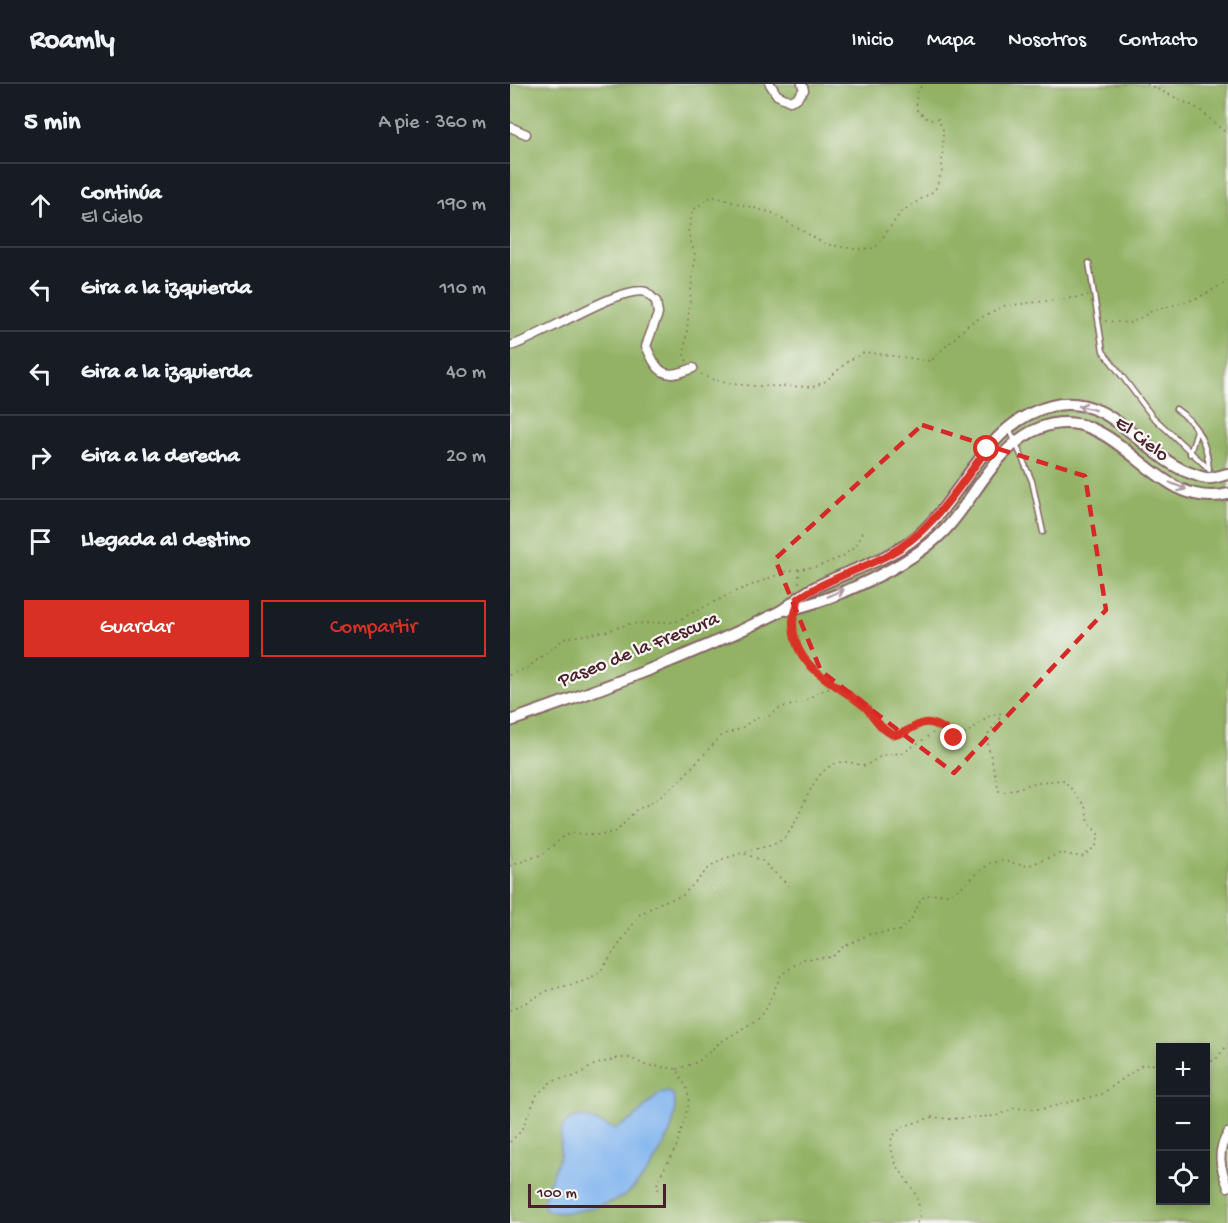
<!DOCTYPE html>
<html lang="es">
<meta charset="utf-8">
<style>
:root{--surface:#171b24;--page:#242831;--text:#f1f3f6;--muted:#9ea1a6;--line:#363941;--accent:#d93025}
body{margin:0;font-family:"Gochi Hand",sans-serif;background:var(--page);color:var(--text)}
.controls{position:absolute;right:18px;bottom:18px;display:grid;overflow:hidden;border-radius:0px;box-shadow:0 3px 9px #0003}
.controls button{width:54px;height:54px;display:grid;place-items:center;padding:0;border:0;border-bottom:2px solid var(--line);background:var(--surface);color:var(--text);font:30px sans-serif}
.scale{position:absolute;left:18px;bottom:15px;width:138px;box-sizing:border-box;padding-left:6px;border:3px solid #4a1f2b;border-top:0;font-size:16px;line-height:21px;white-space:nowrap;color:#4a1f2b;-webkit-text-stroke:4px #f6f6f2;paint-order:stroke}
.stop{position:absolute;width:18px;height:18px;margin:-14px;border:4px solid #d93025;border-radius:50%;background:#fff}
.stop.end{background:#d93025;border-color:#fff;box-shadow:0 2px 6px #0008}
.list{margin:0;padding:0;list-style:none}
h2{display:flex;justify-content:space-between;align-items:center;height:78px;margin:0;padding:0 24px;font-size:26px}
h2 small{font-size:20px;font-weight:400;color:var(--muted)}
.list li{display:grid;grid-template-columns:39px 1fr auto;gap:18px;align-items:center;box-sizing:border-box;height:84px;padding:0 24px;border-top:2px solid var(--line)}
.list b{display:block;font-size:22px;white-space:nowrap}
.list p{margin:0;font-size:20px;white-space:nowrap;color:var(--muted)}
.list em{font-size:20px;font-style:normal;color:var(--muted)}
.actions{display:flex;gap:12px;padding:18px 24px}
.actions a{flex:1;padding:14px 0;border:2px solid var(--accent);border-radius:0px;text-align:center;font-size:21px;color:var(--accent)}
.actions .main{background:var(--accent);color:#fff}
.icon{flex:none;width:33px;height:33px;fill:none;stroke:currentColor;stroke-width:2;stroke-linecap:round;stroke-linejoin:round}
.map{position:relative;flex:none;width:718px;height:1139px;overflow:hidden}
header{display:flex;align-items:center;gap:36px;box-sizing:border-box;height:84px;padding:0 30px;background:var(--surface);border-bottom:2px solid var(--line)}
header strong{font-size:28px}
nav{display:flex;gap:33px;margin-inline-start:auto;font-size:21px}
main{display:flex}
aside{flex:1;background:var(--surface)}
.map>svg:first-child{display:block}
.forest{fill:#93b265;stroke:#6e6848;stroke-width:1.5;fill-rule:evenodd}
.water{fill:#82b5ef;stroke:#666a8d;stroke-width:1.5}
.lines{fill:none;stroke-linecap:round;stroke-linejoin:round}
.service-casing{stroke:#846463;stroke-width:7}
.minor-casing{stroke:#846463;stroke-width:11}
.tertiary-casing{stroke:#846463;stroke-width:14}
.path{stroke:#846463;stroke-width:1.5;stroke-dasharray:1.5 4.5;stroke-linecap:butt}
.service{stroke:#fff;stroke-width:4}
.minor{stroke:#fff;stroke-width:8}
.tertiary{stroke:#fff;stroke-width:10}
.oneway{stroke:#ae9aa0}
.route{stroke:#d93025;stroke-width:8}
.marked{fill:none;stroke:#d62828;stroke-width:4.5;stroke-dasharray:12 8;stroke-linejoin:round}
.labels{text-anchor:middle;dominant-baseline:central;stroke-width:4.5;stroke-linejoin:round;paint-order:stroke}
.street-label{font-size:20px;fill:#4a1f2b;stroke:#f6f6f2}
</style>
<header>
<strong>Roamly</strong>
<nav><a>Inicio</a><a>Mapa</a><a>Nosotros</a><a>Contacto</a></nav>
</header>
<main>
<aside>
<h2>5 min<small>A pie · 360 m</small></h2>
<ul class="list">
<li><svg class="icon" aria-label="ahead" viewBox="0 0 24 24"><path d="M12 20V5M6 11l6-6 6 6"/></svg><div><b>Continúa</b><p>El Cielo</p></div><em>190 m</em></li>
<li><svg class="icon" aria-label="left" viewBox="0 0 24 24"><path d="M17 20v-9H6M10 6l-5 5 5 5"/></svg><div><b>Gira a la izquierda</b></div><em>110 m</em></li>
<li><svg class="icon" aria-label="left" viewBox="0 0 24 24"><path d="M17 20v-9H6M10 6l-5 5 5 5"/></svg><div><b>Gira a la izquierda</b></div><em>40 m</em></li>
<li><svg class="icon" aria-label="right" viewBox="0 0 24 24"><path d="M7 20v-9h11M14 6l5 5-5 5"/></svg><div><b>Gira a la derecha</b></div><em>20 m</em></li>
<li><svg class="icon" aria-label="arrive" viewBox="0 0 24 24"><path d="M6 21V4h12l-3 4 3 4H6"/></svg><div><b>Llegada al destino</b></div></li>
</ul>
<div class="actions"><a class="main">Guardar</a><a>Compartir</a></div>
</aside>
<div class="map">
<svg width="718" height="1139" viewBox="0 0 718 1139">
<rect width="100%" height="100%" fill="#f6f6f2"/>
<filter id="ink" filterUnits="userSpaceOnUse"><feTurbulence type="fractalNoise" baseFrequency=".0167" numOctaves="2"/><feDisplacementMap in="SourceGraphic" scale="12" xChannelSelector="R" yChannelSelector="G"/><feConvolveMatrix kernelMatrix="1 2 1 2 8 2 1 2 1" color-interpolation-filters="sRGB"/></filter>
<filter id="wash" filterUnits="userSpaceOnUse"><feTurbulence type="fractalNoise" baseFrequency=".008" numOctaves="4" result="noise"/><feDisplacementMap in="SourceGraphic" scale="24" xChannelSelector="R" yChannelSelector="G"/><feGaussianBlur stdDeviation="1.35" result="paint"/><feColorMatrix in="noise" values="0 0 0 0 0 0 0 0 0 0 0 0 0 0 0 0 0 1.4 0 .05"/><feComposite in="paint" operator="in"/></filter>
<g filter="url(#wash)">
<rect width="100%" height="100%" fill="#f1e4cc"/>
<path class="forest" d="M0,0H718V1139H0ZM650,964H696V1116H650Z"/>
<path class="water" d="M157,1008L163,1010C171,1036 153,1065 139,1085C132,1095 124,1105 114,1112C101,1120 41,1139 33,1121C31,1116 46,1083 49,1074C54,1058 44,1045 62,1035C73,1028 93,1042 105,1045L123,1035L149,1010Z"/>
</g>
<g filter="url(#ink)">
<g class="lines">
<defs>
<g id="service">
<polyline points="579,179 593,267 642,332 699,385"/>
<path d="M666,325C687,339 698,361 699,386"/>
<polyline points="500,346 522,397 533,448"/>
<polyline points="680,370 687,346"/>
</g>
<g id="minor">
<polyline points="260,0 267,11 280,17 287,14 294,6 292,0"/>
<polyline points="0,43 16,50"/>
<path d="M0,262C28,255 111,200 136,208C139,210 143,215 146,217L148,230L136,262C148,288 153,297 183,284"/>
<path d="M718,1049C706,1068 710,1083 718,1103"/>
</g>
<g id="tertiary">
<path d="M277,526C324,516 400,482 434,447C465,415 486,361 530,344C607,314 642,429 718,410"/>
<path d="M0,637C91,605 182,572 269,528C281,522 290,511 302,505C334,488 370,479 400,458C453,419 472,339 541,322C602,307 633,374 683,390C688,392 695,395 700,394C706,394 712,391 718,390"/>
</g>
</defs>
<use href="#service" class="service-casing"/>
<use href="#minor" class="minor-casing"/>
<use href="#tertiary" class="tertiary-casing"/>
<g class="path">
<polyline points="637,0 689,25 718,51"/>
<polyline points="595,237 621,239 642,227 686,215 718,197"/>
<path d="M177,277L174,273L185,171L178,148L183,126L202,112L262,129L315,160L345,165L365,164L391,128L425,106L432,87L433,46L428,35L419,36L407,26C406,16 405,6 414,0"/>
<path d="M191,290C215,306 274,301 303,303L316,297L338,277L355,268L421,277L460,239L494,222L578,212"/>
<polyline points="289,485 289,502"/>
<polyline points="0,591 17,584 55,554 98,547 118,540 165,538 222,509 277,487 309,482 332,473 349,458 353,444"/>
<polyline points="0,782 33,770 54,752 63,749 92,751 107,747 126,726 143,718 168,698 212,651 230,645 246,634 256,634 272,623 292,619 308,608 324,603"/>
<path d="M279,802L251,776L233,769C247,762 262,765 275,753C295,733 300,676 337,678C343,678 349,681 355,682L373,671L393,669L432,643C413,632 404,646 386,651C372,649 365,632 355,624C322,593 285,591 283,536"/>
<polyline points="0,927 39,906 75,897 90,888 130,830 152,818 172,812 199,784 213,775 232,769"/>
<polyline points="696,980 706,975 718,960"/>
<polyline points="167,985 188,978 209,959 248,935 258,921 271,891 293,875 322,873 334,862 360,850 389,847 400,837 411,815 417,811 438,810 449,805 480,779 493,777 517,782 551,769 572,773 586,762 589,751 579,739 575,722 554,696 527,698 496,708 489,707 476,653 491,632 490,629 481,631 450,654 439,653 432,643"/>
<polyline points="0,1058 11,1047 27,1011 42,997 66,992 84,981 108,974 120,974 135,981 167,985 178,1007 179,1019 166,1064 147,1097 149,1109"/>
<path d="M407,1139C420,1105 375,1088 382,1053L392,1043L422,1033L439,1035L486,1032L505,1024L532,1025L592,1010L632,981L650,980"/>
</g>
<use href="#service" class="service"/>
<use href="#minor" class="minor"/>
<use href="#tertiary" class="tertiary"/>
</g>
<defs><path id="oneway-shaft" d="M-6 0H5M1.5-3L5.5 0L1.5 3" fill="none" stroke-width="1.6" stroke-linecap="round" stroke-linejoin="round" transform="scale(1.5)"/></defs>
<g class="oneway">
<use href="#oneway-shaft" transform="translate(577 324) rotate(-166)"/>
<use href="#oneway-shaft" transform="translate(668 402) rotate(23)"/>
<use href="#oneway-shaft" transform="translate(326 509) rotate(-24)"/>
</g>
</g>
<g class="lines" filter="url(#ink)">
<path class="route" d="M444,654L439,653L436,646C411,630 408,645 386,651C372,649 364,632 355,623C325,597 282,585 283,537C284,530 288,523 288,515C315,496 347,487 376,472C421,449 447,405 477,365"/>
</g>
<path class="marked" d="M412,341L575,392L596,526L444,689L311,587L265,475Z"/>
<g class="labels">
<g class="street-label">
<text transform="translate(631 356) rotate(37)">El Cielo</text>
<text transform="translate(129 567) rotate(-22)">Paseo de la Frescura</text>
</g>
</g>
</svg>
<div class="controls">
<button>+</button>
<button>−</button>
<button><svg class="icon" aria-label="locate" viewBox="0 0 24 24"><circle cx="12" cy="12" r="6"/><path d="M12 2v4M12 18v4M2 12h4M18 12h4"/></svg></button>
</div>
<div class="scale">100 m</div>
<div class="stop" style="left:477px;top:365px"></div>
<div class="stop end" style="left:444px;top:654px"></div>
</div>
</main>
